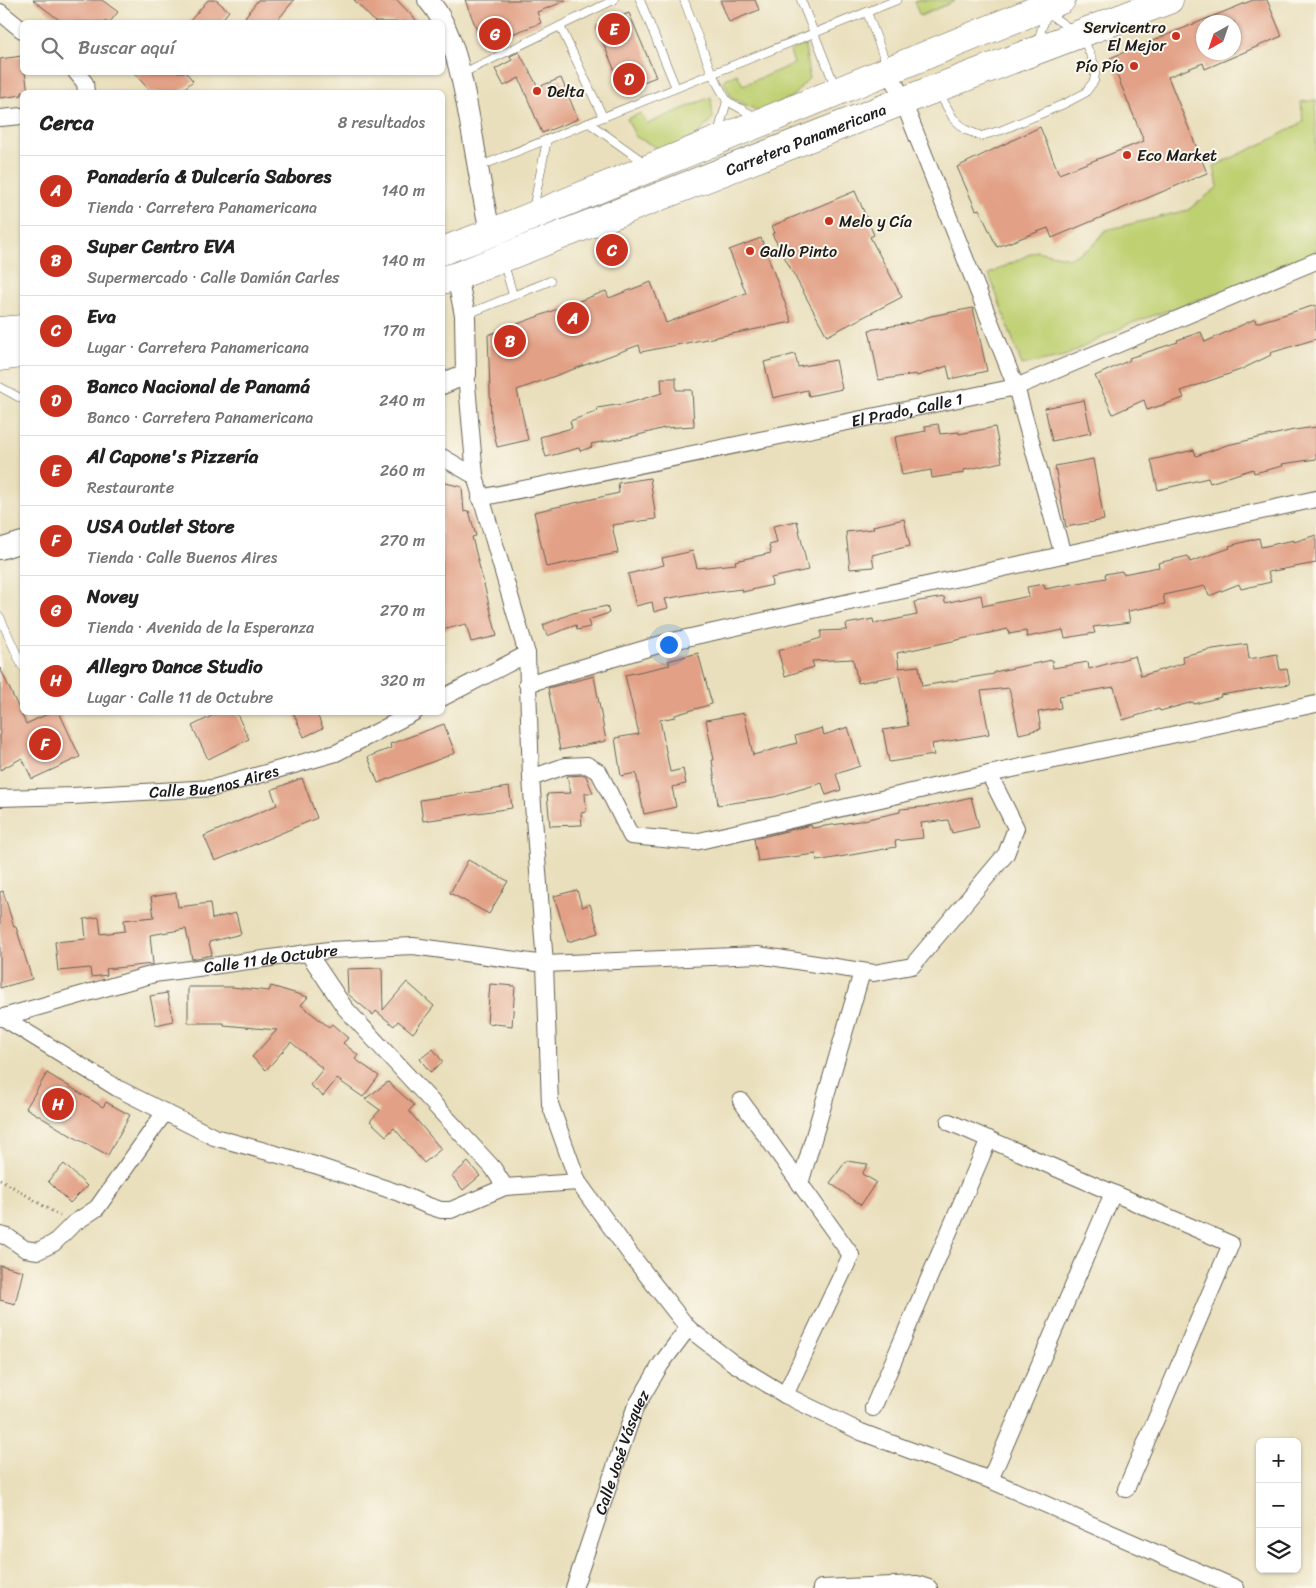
<!DOCTYPE html>
<html lang="es">
<meta charset="utf-8">
<style>
:root{--surface:#fff;--page:#f2f2f2;--text:#222;--muted:#767676;--line:#e0e0e0;--accent:#c8321e}
body{margin:0;font-family:Sriracha,sans-serif;background:var(--page);color:var(--text)}
.controls{position:absolute;right:15px;bottom:15px;display:grid;overflow:hidden;border-radius:8px;box-shadow:0 1px 4px #0004}
.controls button{width:45px;height:45px;display:grid;place-items:center;padding:0;border:0;border-bottom:1px solid var(--line);background:var(--surface);color:var(--text);font:25px sans-serif}
.compass{position:absolute;left:1196px;top:15px;width:45px;height:45px;border-radius:50%;background:var(--surface);box-shadow:0 1px 4px #0004;rotate:220deg}
.you{position:absolute;left:668px;top:644px;width:18px;height:18px;margin:-12px;border:4px solid #fff;border-radius:50%;background:#1a73e8;box-shadow:0 0 0 8px #1a73e833}
.badge{display:grid;place-items:center;width:32px;height:32px;border-radius:50%;background:var(--accent);color:#fff;font-size:16px;font-weight:700}
.pin{position:absolute;translate:-50% -50%;border:2px solid #fff;box-shadow:0 1px 5px #0006}
.list{margin:0;padding:0;list-style:none}
h2{display:flex;justify-content:space-between;align-items:center;height:65px;margin:0;padding:0 20px;font-size:21px}
h2 small{font-size:16px;font-weight:400;color:var(--muted)}
.list li{display:grid;grid-template-columns:32px 1fr auto;gap:15px;align-items:center;box-sizing:border-box;height:70px;padding:0 20px;border-top:1px solid var(--line)}
.list b{display:block;font-size:19px;white-space:nowrap}
.list p{margin:0;font-size:16px;white-space:nowrap;color:var(--muted)}
.list em{font-size:16px;font-style:normal;color:var(--muted)}
.icon{flex:none;width:28px;height:28px;fill:none;stroke:currentColor;stroke-width:2;stroke-linecap:round;stroke-linejoin:round}
.map{position:relative;flex:none;width:1316px;height:1588px;overflow:hidden}
.search{position:absolute;background:var(--surface);box-shadow:0 1px 4px #0004;left:20px;top:20px;width:425px;height:55px;display:flex;align-items:center;gap:12px;box-sizing:border-box;padding:0 18px;border-radius:8px;color:var(--muted);font-size:19px}
.panel{position:absolute;background:var(--surface);box-shadow:0 1px 4px #0004;left:20px;top:90px;width:425px;height:625px;border-radius:8px}
.map>svg:first-child{display:block}
.green{fill:#bfd072;stroke:#6e7647}
.building{fill:#e2a186;fill-rule:evenodd}
.lines{fill:none;stroke-linecap:round;stroke-linejoin:round}
.service-casing{stroke:#646054;stroke-width:9}
.minor-casing{stroke:#646054;stroke-width:18}
.tertiary-casing{stroke:#646054;stroke-width:22}
.trunk-casing{stroke:#646054;stroke-width:29}
.path{stroke:#646054;stroke-width:3;stroke-dasharray:1 4;stroke-linecap:butt}
.service{stroke:#fff;stroke-width:8}
.minor{stroke:#fff;stroke-width:16}
.tertiary{stroke:#fff;stroke-width:20}
.trunk{stroke:#fff;stroke-width:28}
.poi-dot{fill:#c8321e;stroke:#fbf7ec;stroke-width:2}
.labels{text-anchor:middle;dominant-baseline:central;stroke-width:4;stroke-linejoin:round;paint-order:stroke}
.poi-label{font-size:16px;fill:#1c1c1c;stroke:#fbf7ec;text-anchor:start}
.street-label{font-size:16px;fill:#1c1c1c;stroke:#fbf7ec}
</style>
<div class="map">
<svg width="1316" height="1588" viewBox="0 0 1316 1588">
<rect width="100%" height="100%" fill="#fbf7ec"/>
<filter id="ink" filterUnits="userSpaceOnUse"><feTurbulence type="fractalNoise" baseFrequency=".02" numOctaves="2"/><feDisplacementMap in="SourceGraphic" scale="10" xChannelSelector="R" yChannelSelector="G"/><feConvolveMatrix kernelMatrix="1 2 1 2 8 2 1 2 1" color-interpolation-filters="sRGB"/></filter>
<filter id="wash" filterUnits="userSpaceOnUse"><feTurbulence type="fractalNoise" baseFrequency=".0096" numOctaves="4" result="noise"/><feDisplacementMap in="SourceGraphic" scale="20" xChannelSelector="R" yChannelSelector="G"/><feGaussianBlur stdDeviation="1.12" result="paint"/><feColorMatrix in="noise" values="0 0 0 0 0 0 0 0 0 0 0 0 0 0 0 0 0 1.4 0 .05"/><feComposite in="paint" operator="in"/></filter>
<g filter="url(#wash)">
<rect width="100%" height="100%" fill="#e9dfbc"/>
<g class="green">
<polygon points="919,0 954,0 955,1 920,16 914,2"/>
<polygon points="805,45 809,78 792,97 760,112 732,98 723,80 737,74 743,85 794,64 790,51"/>
<polygon points="711,97 713,118 696,136 664,151 636,137 627,119 641,113 647,124"/>
<polygon points="1316,100 1316,252 1218,293 1129,324 1065,356 1022,365 989,274 1036,251 1070,258 1092,247 1106,230 1188,210 1218,187 1214,166 1268,141 1303,122 1301,102"/>
</g>
<g id="blocks">
<g class="building">
<polygon points="33,0 102,0 118,12 110,22 62,22"/>
<polygon points="208,0 216,0 229,11 220,22 189,22"/>
<polygon points="258,0 294,0 276,22 252,22 245,17"/>
<polygon points="354,0 397,0 418,22 375,22"/>
<polygon points="465,0 566,0 566,1 537,12 541,23 483,45"/>
<polygon points="720,0 755,0 759,10 729,22"/>
<path d="M1253,0H1267L1282,36L1205,69L1203,63L1168,77L1207,173L1052,238L1048,228L997,247L979,209L976,210L957,167L1040,127L1059,174L1144,141L1110,58ZM1204,22H1234V52H1204Z"/>
<polygon points="629,13 656,77 623,90 596,26"/>
<polygon points="519,52 538,87 561,78 578,119 542,133 519,78 504,86 495,69 512,60 510,56"/>
<polygon points="22,56 22,72 25,72 28,92 22,92 22,95 0,98 0,59"/>
<polygon points="133,72 186,72 193,81 180,92 151,92"/>
<polygon points="855,191 874,235 870,237 902,297 827,336 772,234 775,233 772,226"/>
<polygon points="761,238 792,322 641,352 639,345 517,390 528,440 497,447 491,419 488,335 606,291 609,298 651,282 666,323 746,293 729,250"/>
<polygon points="1316,305 1316,339 1270,353 1271,355 1240,370 1181,391 1184,398 1147,410 1144,400 1113,414 1095,376 1130,360 1129,358 1178,342 1177,340 1201,332 1205,342 1255,319 1256,323"/>
<polygon points="973,308 987,371 950,379 947,366 917,376 916,374 879,380 869,330 910,323 931,316"/>
<polygon points="795,354 798,367 836,360 842,389 809,396 807,390 773,398 764,362"/>
<polygon points="661,378 676,378 676,390 692,390 694,426 664,428 635,436 591,444 592,447 580,451 579,448 546,457 540,437 572,428 570,421 598,411 597,408 629,403 662,393"/>
<polygon points="1084,400 1091,433 1052,441 1045,408"/>
<polygon points="938,424 940,434 959,432 959,434 995,427 1002,462 964,470 964,473 932,478 931,470 902,475 895,437 926,431 925,426"/>
<polygon points="1316,427 1316,459 1282,464 1283,466 1254,473 1253,469 1210,483 1208,478 1158,490 1151,460 1194,450 1196,456 1227,445 1294,430"/>
<polygon points="1093,459 1104,520 1066,527 1055,466"/>
<polygon points="650,478 656,519 612,525 618,553 546,567 534,512 619,493 618,483"/>
<polygon points="442,482 462,487 464,512 469,511 476,536 472,537 497,636 471,642 466,624 442,630"/>
<polygon points="904,519 910,546 872,555 874,567 850,569 846,532 874,529 873,526"/>
<polygon points="797,521 808,570 771,578 772,585 743,592 742,589 708,593 708,591 665,599 668,608 654,612 652,602 636,606 628,574 664,565 662,558 693,551 697,568 736,564 735,561 771,553 769,545 777,543 773,526"/>
<polygon points="1316,535 1316,563 1268,572 1271,582 1241,589 1239,584 1209,596 1205,586 1163,595 1165,604 1128,611 1130,622 1093,627 1095,633 1065,638 1063,630 1027,637 1026,631 1009,634 1008,629 897,653 899,668 919,666 922,686 994,674 994,672 1052,660 1053,668 1088,662 1089,669 1135,656 1141,676 1184,663 1182,656 1213,649 1247,644 1249,659 1277,654 1280,670 1287,669 1290,684 1220,695 1221,697 1194,704 1193,702 1160,711 1159,709 1123,720 1114,687 1059,696 1061,708 1038,712 1041,729 1019,734 1009,688 981,691 989,734 932,744 934,755 889,762 883,730 908,726 899,675 858,683 853,659 812,661 814,667 785,676 778,651 821,638 821,631 847,630 846,624 873,619 874,624 917,615 914,602 944,597 945,603 981,595 983,606 1029,596 1027,587 1044,584 1045,589 1106,578 1105,574 1122,571 1123,574 1159,567 1158,563 1188,556 1190,562 1230,548 1229,546 1259,538 1261,547 1294,540 1294,542"/>
<polygon points="607,606 609,613 588,620 590,627 577,630 576,625 547,636 543,625 573,613"/>
<polygon points="698,653 712,704 675,715 675,717 660,720 670,772 683,769 686,784 672,787 676,807 644,814 636,773 621,776 615,738 639,734 625,675 670,665 668,661"/>
<polygon points="0,668 26,724 52,712 59,712 80,757 32,779 22,758 0,770"/>
<polygon points="594,676 606,741 560,750 548,688"/>
<polygon points="220,712 236,712 249,739 208,759 192,726"/>
<polygon points="293,712 316,712 323,728 304,737"/>
<polygon points="744,713 753,755 797,743 795,736 822,728 824,735 848,727 860,766 836,774 841,790 826,795 822,783 774,797 718,805 712,760 714,760 706,720"/>
<polygon points="444,724 455,753 378,783 368,757 391,748 390,744"/>
<polygon points="585,775 586,776 593,793 585,793 586,812 581,813 582,825 550,826 547,794 571,793 567,776"/>
<polygon points="302,778 317,818 215,861 204,836 277,805 271,790"/>
<polygon points="509,787 512,808 423,821 420,800"/>
<polygon points="971,797 979,827 952,833 948,820 921,823 923,838 895,841 896,847 817,861 816,854 758,861 754,839 811,825 812,828 859,821 900,812 900,809 933,806"/>
<polygon points="468,860 508,881 489,914 450,893"/>
<polygon points="577,890 582,907 590,904 599,933 568,942 554,896"/>
<polygon points="3,891 14,927 16,927 32,979 0,988 0,892"/>
<polygon points="176,893 178,907 210,903 212,919 236,913 241,934 209,942 212,955 192,959 186,929 150,935 153,964 106,969 107,975 91,977 90,968 58,971 55,942 86,939 84,919 99,917 101,934 125,931 124,920 154,917 151,897"/>
<polygon points="382,968 383,1010 407,982 434,1006 413,1033 398,1021 394,1026 376,1011 373,1015 348,994 347,969"/>
<polygon points="490,984 515,986 512,1026 487,1023"/>
<polygon points="271,986 308,997 301,1005 329,1027 332,1024 348,1038 343,1043 358,1055 355,1059 379,1076 363,1097 337,1079 323,1096 310,1085 323,1069 291,1042 266,1070 252,1057 277,1030 224,1025 224,1023 188,1023 188,987 232,987 269,991"/>
<polygon points="167,993 173,1021 156,1025 150,996"/>
<polygon points="433,1049 443,1062 430,1072 420,1059"/>
<polygon points="47,1073 103,1107 106,1102 130,1115 108,1155 70,1135 26,1108"/>
<polygon points="388,1082 414,1105 409,1111 441,1149 424,1163 394,1128 386,1136 370,1121 380,1110 365,1099"/>
<polygon points="846,1161 868,1164 862,1174 876,1182 861,1205 830,1183"/>
<polygon points="468,1162 480,1176 463,1190 452,1176"/>
<polygon points="64,1164 87,1186 70,1203 48,1181"/>
<polygon points="0,1265 23,1271 15,1304 0,1300"/>
</g>
</g>
</g>
<g filter="url(#ink)">
<use href="#blocks" fill-opacity="0" stroke="#646054" stroke-width="1"/>
<g class="lines">
<defs>
<g id="service">
<polyline points="640,0 676,88"/>
<polyline points="684,0 712,74 727,101 756,117"/>
<polyline points="801,0 835,86"/>
<polyline points="1049,10 1056,19 1072,30"/>
<polyline points="867,12 887,66"/>
<polyline points="560,26 603,117"/>
<polyline points="1037,43 1045,19 1045,11"/>
<polyline points="461,74 614,0"/>
<polyline points="939,93 953,118 966,130 981,136 1002,130 1064,104 1085,93 1094,81 1096,68 1083,38"/>
<polyline points="589,123 645,163"/>
<polyline points="718,133 727,101"/>
<polyline points="478,167 897,0"/>
<polyline points="533,209 547,140"/>
<polyline points="504,264 513,295"/>
<polyline points="465,315 550,281"/>
<polyline points="0,387 22,399"/>
<polyline points="0,617 22,666"/>
</g>
<g id="minor">
<polyline points="0,12 22,30"/>
<polyline points="889,70 903,101 1016,387 1063,555"/>
<polyline points="76,72 85,83 86,92"/>
<polyline points="0,118 22,116"/>
<polyline points="466,374 475,476 527,654 531,778 545,964 550,1104 578,1182 631,1255 688,1328 733,1363 785,1395 861,1432 990,1480 1236,1588"/>
<polyline points="442,457 475,476"/>
<path id="s1" d="M480,498L1016,387L1316,261"/>
<polyline points="527,684 668,642 1316,499"/>
<polyline points="442,698 527,654"/>
<polyline points="531,778 565,766 587,765 599,772 631,836 695,842 989,774 1316,704"/>
<path id="s2" d="M0,798L73,796L213,788L336,753L415,712"/>
<polyline points="308,953 345,1008 493,1168 505,1187"/>
<polyline points="2,1017 117,1088 214,1137 315,1165 399,1193 426,1205 441,1210 451,1210 505,1187 578,1182"/>
<path id="s3" d="M0,1018L154,974L329,950L413,946L545,964L758,955L874,973L912,966L1006,854L1016,828L989,774"/>
<polyline points="741,1101 851,1255 785,1395"/>
<polyline points="949,1122 1231,1244 1126,1489"/>
<polyline points="800,1184 862,972"/>
<polyline points="0,1235 8,1237 25,1249 38,1251 54,1243 73,1224 97,1208 165,1112"/>
<polyline points="873,1408 989,1139"/>
<polyline points="990,1480 1113,1193"/>
<path id="s4" d="M574,1588L635,1408L661,1364L688,1328"/>
<polyline points="821,1588 917,1584 929,1588"/>
</g>
<g id="tertiary">
<path d="M428,0C457,32 465,96 473,138C478,170 484,201 490,233"/>
<polyline points="442,384 466,374 465,315 457,276"/>
<polyline points="0,549 22,542"/>
</g>
<g id="trunk">
<polyline points="442,251 493,232 1061,0"/>
<path id="s5" d="M442,280L457,276L903,101L1169,0"/>
<polyline points="0,331 22,329"/>
<polyline points="0,357 22,354"/>
</g>
</defs>
<use href="#service" class="service-casing"/>
<use href="#minor" class="minor-casing"/>
<use href="#tertiary" class="tertiary-casing"/>
<use href="#trunk" class="trunk-casing"/>
<polyline class="path" points="0,1179 60,1216"/>
<use href="#service" class="service"/>
<use href="#minor" class="minor"/>
<use href="#tertiary" class="tertiary"/>
<use href="#trunk" class="trunk"/>
</g>
</g>
<g class="poi-dot">
<circle cx="1176" cy="36" r="5"/>
<circle cx="1134" cy="66" r="5"/>
<circle cx="537" cy="91" r="5"/>
<circle cx="1127" cy="155" r="5"/>
<circle cx="829" cy="221" r="5"/>
<circle cx="750" cy="251" r="5"/>
</g>
<g class="labels">
<g class="poi-label">
<text x="1166" y="27" text-anchor="end">Servicentro<tspan x="1166" dy="18">El Mejor</tspan></text>
<text x="1124" y="66" text-anchor="end">Pío Pío</text>
<text x="547" y="91">Delta</text>
<text x="1137" y="155">Eco Market</text>
<text x="839" y="221">Melo y Cía</text>
<text x="760" y="251">Gallo Pinto</text>
</g>
<g class="street-label">
<text stroke="none"><textPath href="#s5" startOffset="390">Carretera Panamericana</textPath></text>
<text stroke="none"><textPath href="#s1" startOffset="436">El Prado, Calle 1</textPath></text>
<text stroke="none"><textPath href="#s2" startOffset="215">Calle Buenos Aires</textPath></text>
<text stroke="none"><textPath href="#s3" startOffset="278">Calle 11 de Octubre</textPath></text>
<text stroke="none"><textPath href="#s4" startOffset="144">Calle José Vásquez</textPath></text>
</g>
</g>
</svg>
<div class="controls">
<button>+</button>
<button>−</button>
<button><svg class="icon" aria-label="layers" viewBox="0 0 24 24"><path d="M12 4l9 5-9 5-9-5zM3 14l9 5 9-5"/></svg></button>
</div>
<svg class="compass" viewBox="-18 -18 36 36"><path d="M0-13l5 13h-10z" fill="#e53935"/><path d="M0 13l5-13h-10z" fill="#767676"/></svg>
<div class="you"></div>
<div class="pin badge" style="left:573px;top:318px">A</div>
<div class="pin badge" style="left:510px;top:341px">B</div>
<div class="pin badge" style="left:612px;top:250px">C</div>
<div class="pin badge" style="left:629px;top:79px">D</div>
<div class="pin badge" style="left:614px;top:29px">E</div>
<div class="pin badge" style="left:45px;top:744px">F</div>
<div class="pin badge" style="left:495px;top:34px">G</div>
<div class="pin badge" style="left:58px;top:1104px">H</div>
<div class="search"><svg class="icon" aria-label="search" viewBox="0 0 24 24"><circle cx="10" cy="10" r="6"/><path d="M15 15l6 6"/></svg>Buscar aquí</div>
<section class="panel">
<h2>Cerca<small>8 resultados</small></h2>
<ul class="list">
<li><span class="badge">A</span><div><b>Panadería &amp; Dulcería Sabores</b><p>Tienda · Carretera Panamericana</p></div><em>140 m</em></li>
<li><span class="badge">B</span><div><b>Super Centro EVA</b><p>Supermercado · Calle Damián Carles</p></div><em>140 m</em></li>
<li><span class="badge">C</span><div><b>Eva</b><p>Lugar · Carretera Panamericana</p></div><em>170 m</em></li>
<li><span class="badge">D</span><div><b>Banco Nacional de Panamá</b><p>Banco · Carretera Panamericana</p></div><em>240 m</em></li>
<li><span class="badge">E</span><div><b>Al Capone's Pizzería</b><p>Restaurante</p></div><em>260 m</em></li>
<li><span class="badge">F</span><div><b>USA Outlet Store</b><p>Tienda · Calle Buenos Aires</p></div><em>270 m</em></li>
<li><span class="badge">G</span><div><b>Novey</b><p>Tienda · Avenida de la Esperanza</p></div><em>270 m</em></li>
<li><span class="badge">H</span><div><b>Allegro Dance Studio</b><p>Lugar · Calle 11 de Octubre</p></div><em>320 m</em></li>
</ul>
</section>
</div>
